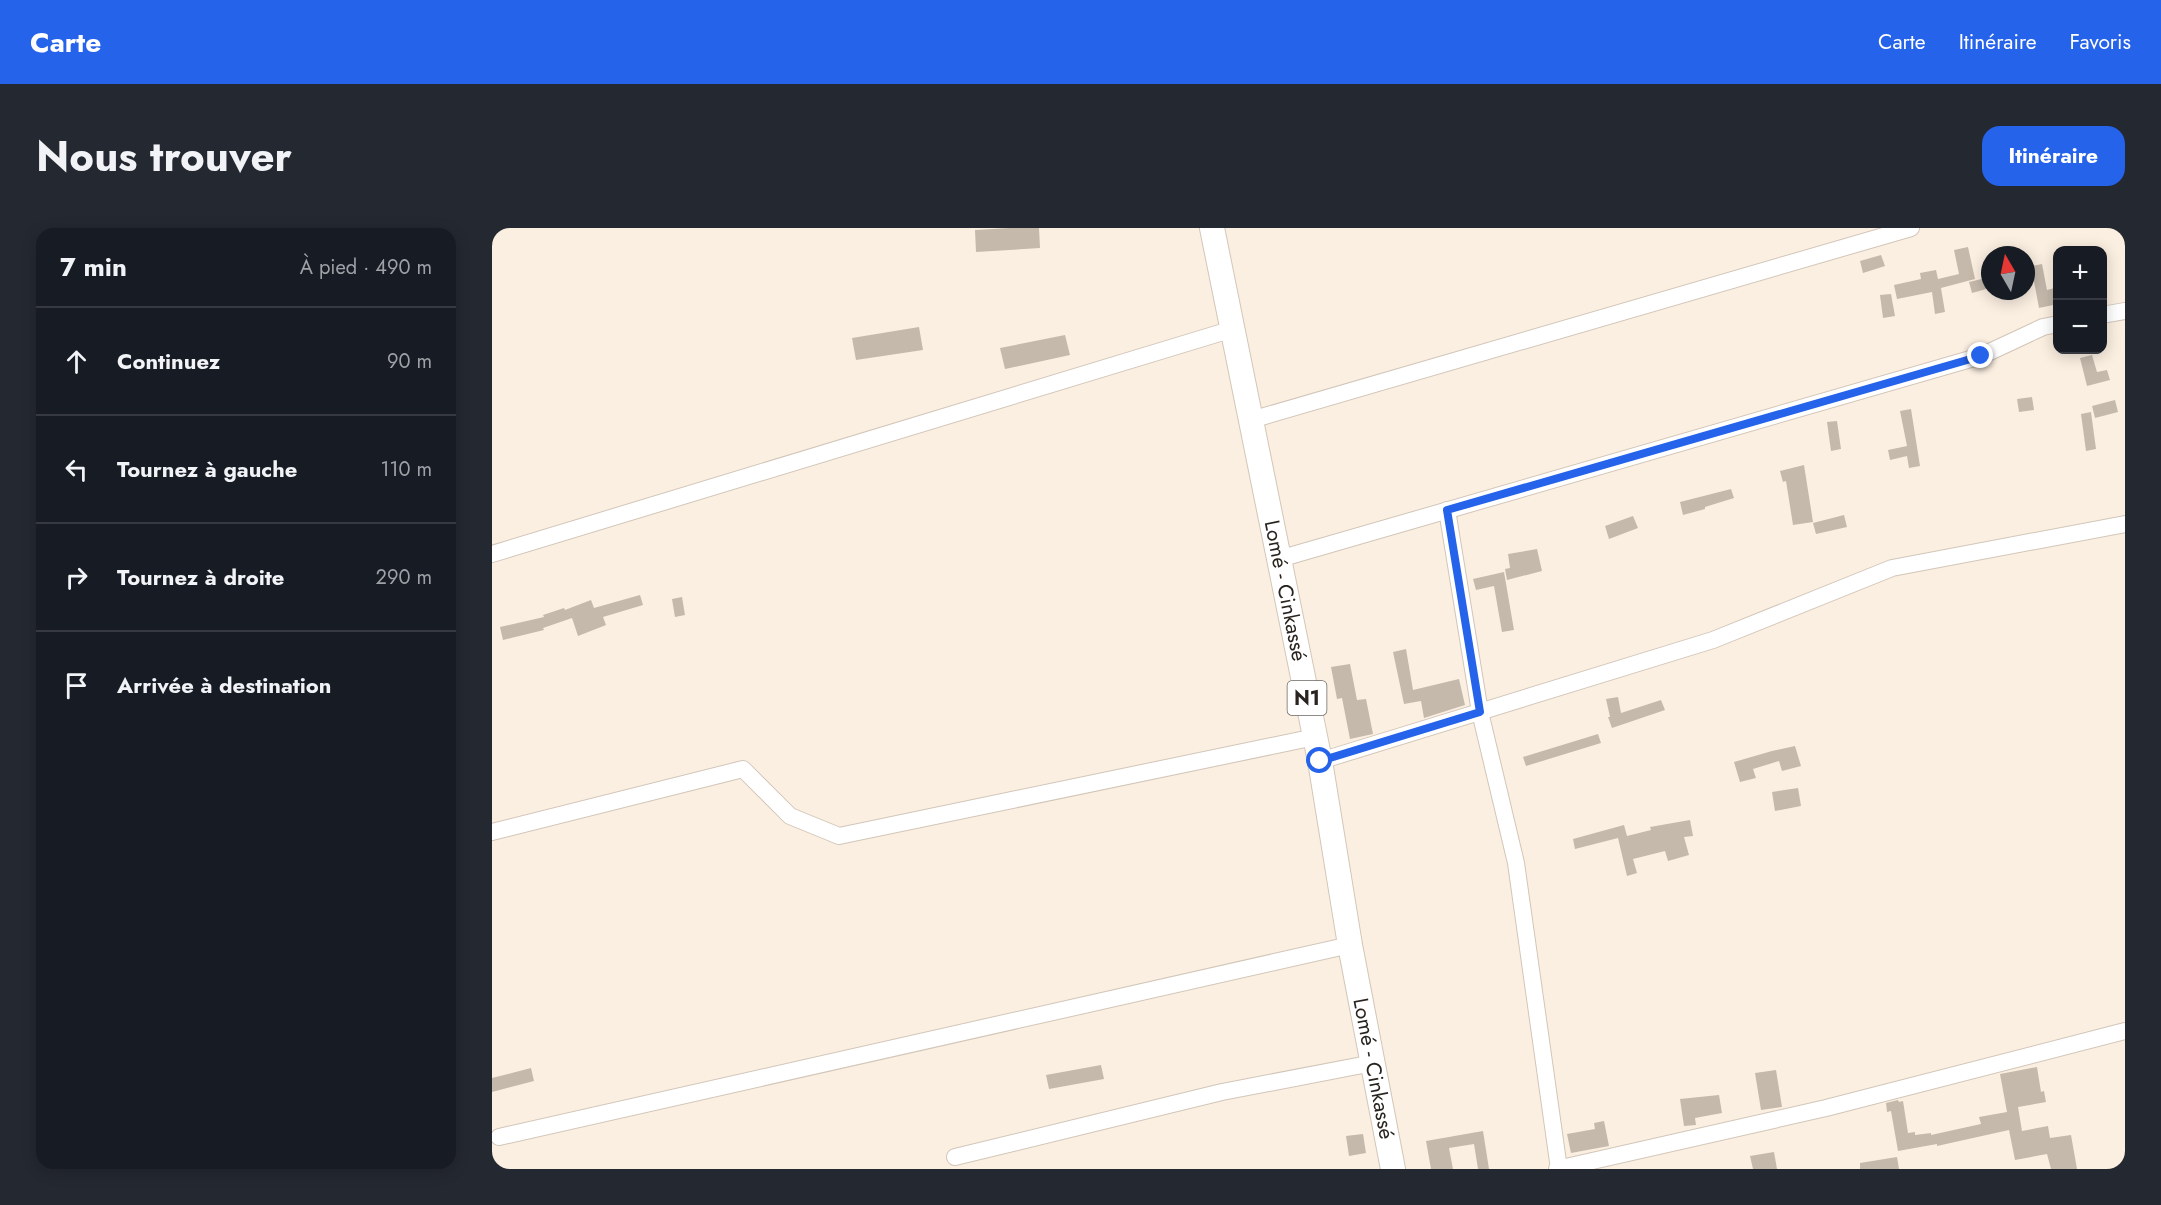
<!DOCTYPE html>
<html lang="fr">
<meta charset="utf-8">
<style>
:root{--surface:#171b24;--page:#242831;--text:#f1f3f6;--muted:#9ea1a6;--line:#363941;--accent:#2563eb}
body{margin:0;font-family:Jost,sans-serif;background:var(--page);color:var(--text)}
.controls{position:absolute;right:18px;top:18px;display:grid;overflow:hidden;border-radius:12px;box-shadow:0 3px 15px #0003}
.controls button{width:54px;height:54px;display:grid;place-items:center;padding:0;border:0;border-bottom:2px solid var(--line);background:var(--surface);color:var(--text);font:30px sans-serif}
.compass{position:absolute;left:1489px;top:18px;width:54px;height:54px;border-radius:50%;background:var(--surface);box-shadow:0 3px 15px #0003;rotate:351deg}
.stop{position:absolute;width:18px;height:18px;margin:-14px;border:4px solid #2563eb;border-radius:50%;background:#fff}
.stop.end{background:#2563eb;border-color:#fff;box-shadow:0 2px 6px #0008}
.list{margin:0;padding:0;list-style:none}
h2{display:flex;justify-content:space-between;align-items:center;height:78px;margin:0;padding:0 24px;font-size:26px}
h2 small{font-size:20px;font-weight:400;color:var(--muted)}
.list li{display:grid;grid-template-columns:39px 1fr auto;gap:18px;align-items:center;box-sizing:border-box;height:108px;padding:0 24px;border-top:2px solid var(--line)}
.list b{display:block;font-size:22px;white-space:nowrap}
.list em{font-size:20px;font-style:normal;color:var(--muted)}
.icon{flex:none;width:33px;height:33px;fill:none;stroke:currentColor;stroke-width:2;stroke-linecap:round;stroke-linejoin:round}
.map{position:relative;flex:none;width:1633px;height:941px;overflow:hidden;border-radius:18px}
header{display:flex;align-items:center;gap:36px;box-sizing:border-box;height:84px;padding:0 30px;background:var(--accent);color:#fff}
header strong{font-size:28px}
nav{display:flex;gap:33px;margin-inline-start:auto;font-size:21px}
.intro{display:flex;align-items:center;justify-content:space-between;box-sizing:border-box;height:144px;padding:0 36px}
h1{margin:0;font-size:42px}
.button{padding:15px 27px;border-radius:18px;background:var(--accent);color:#fff;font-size:21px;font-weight:700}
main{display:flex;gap:36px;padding:0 36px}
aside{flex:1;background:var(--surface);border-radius:18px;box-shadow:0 3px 15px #0003}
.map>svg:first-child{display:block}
.building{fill:#c5b9ac}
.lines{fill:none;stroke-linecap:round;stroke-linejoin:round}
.minor-casing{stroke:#d2c6b9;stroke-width:18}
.highway-casing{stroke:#d2c6b9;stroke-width:26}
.minor{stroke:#fff;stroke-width:16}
.highway{stroke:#fff;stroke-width:24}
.route{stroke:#2563eb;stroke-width:8}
.labels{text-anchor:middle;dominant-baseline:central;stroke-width:6;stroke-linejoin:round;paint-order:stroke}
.shield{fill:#fff;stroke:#696662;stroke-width:1.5}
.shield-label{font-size:20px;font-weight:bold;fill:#29241f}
.street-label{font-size:21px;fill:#29241f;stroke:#fff}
</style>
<header>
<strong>Carte</strong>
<nav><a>Carte</a><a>Itinéraire</a><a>Favoris</a></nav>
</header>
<div class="intro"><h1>Nous trouver</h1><a class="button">Itinéraire</a></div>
<main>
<aside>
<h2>7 min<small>À pied · 490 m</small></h2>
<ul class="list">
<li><svg class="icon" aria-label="ahead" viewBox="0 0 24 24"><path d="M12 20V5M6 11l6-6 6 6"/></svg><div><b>Continuez</b></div><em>90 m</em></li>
<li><svg class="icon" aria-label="left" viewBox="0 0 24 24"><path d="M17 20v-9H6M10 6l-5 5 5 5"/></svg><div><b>Tournez à gauche</b></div><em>110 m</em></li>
<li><svg class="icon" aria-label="right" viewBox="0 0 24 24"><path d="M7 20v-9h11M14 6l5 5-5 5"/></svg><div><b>Tournez à droite</b></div><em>290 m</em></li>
<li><svg class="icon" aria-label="arrive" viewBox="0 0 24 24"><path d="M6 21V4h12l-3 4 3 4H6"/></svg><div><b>Arrivée à destination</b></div></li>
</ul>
</aside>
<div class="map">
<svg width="1633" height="941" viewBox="0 0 1633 941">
<rect width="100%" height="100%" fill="#fbefe1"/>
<g class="building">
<polygon points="517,0 547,0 548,20 484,24 483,2"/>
<polygon points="1476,19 1483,51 1449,60 1453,84 1443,86 1440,64 1405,71 1402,57 1429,51 1428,45 1444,42 1446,51 1467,46 1462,22"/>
<polygon points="1389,27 1393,38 1371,45 1368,33"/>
<polygon points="1550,36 1555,62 1566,59 1566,76 1547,80 1541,48 1537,49 1535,39"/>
<polygon points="1498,49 1498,60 1480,65 1477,54"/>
<polygon points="1399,66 1403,88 1391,90 1388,67"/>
<polygon points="427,99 431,122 364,132 360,110"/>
<polygon points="573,107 578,127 513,141 508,120"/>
<polygon points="1600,127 1605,144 1615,142 1618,152 1595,158 1588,130"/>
<polygon points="1540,169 1542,182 1527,184 1525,171"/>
<polygon points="1623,172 1626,184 1603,190 1600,178"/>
<polygon points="1419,181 1428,238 1417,240 1415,228 1398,232 1396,222 1415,218 1408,183"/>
<polygon points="1599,184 1604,221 1594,223 1589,186"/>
<polygon points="1345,193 1349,221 1339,223 1335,194"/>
<polygon points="1312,237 1321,294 1301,297 1294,253 1291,254 1288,243"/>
<polygon points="1239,261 1242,270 1213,279 1213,281 1191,287 1188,274"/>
<polygon points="1352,287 1355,299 1324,306 1321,295"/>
<polygon points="1141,288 1146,300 1117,311 1113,298"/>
<polygon points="1045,321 1050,343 1015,352 1013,341 1018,340 1016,326"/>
<polygon points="1012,344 1022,402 1010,404 1002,358 984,362 981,351"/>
<polygon points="148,367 151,377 111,389 114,397 86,408 80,390 51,400 52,402 11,412 8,399 52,389 51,387 72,380 73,382 99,372 102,380"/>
<polygon points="190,369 193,387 183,389 180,371"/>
<polygon points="914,421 921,462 967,451 973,477 932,490 929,473 912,476 901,424"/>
<polygon points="858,436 865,472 874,471 881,506 858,511 850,470 845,471 839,439"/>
<polygon points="1126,469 1129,485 1169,472 1173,482 1120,500 1116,489 1118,489 1114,471"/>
<polygon points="1106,506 1109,515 1034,538 1031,529"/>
<polygon points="1303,518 1309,538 1290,543 1287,533 1261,541 1264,550 1248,554 1242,534 1280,523"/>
<polygon points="1306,560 1309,578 1283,583 1280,564"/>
<polygon points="1198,592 1201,608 1192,609 1197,627 1176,633 1173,623 1141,631 1145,645 1135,648 1126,610 1083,621 1081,611 1132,597 1135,608 1159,602 1158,599"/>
<polygon points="609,837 612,851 557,861 554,847"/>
<polygon points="1545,839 1549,864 1552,863 1554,874 1526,879 1530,903 1556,898 1558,910 1579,907 1585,941 1559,941 1555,926 1523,932 1517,902 1445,918 1445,916 1406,923 1399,883 1395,884 1394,875 1406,872 1407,874 1411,873 1416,905 1423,904 1423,907 1439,905 1439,907 1489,896 1487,889 1515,884 1508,846"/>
<polygon points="39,840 42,853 0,864 0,850"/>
<polygon points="1284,842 1290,879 1269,882 1263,845"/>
<polygon points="1227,867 1230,885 1203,890 1204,897 1192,898 1188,871"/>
<polygon points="1112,893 1117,918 1079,925 1075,906 1103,901 1102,895"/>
<polygon points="991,903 997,941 986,941 982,916 957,920 961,941 939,941 934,913"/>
<polygon points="871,906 874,925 857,928 854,908"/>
<polygon points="1282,924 1285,941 1261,941 1258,928"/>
<polygon points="1405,929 1407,941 1368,941 1368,935"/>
</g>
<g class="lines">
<defs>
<g id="minor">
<polyline points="1610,87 1633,83"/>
<polyline points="759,192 1419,0"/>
<polyline points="955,282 988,484 1024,635 1067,941"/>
<polyline points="0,326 741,101"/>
<polyline points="787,331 1489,128 1551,99 1566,96"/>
<polyline points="828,533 1221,412 1400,340 1633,296"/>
<polyline points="0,604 251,541 298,588 347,608 823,509"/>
<polyline points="7,909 858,717"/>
<polyline points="463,929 730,864 881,835"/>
<polyline points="1065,941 1334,880 1633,803"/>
</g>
<g id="highway">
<path id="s1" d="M720,0L828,533L858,717L901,941"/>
</g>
</defs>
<use href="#minor" class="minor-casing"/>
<use href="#highway" class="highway-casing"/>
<use href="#minor" class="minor"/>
<use href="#highway" class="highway"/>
</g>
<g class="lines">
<polyline class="route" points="828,533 988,484 955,282 1489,128"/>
</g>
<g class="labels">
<rect class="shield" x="795.5" y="453" width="39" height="34" rx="4.5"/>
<g class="shield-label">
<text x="815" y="470">N1</text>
</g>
<g class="street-label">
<text stroke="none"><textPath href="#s1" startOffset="370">Lomé - Cinkassé</textPath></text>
<text stroke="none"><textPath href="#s1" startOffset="856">Lomé - Cinkassé</textPath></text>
</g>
</g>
</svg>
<div class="controls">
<button>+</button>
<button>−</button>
</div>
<svg class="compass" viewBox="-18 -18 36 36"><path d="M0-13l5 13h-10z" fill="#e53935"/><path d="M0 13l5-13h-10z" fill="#9ea1a6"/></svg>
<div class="stop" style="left:828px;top:533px"></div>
<div class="stop end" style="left:1489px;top:128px"></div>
</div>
</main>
